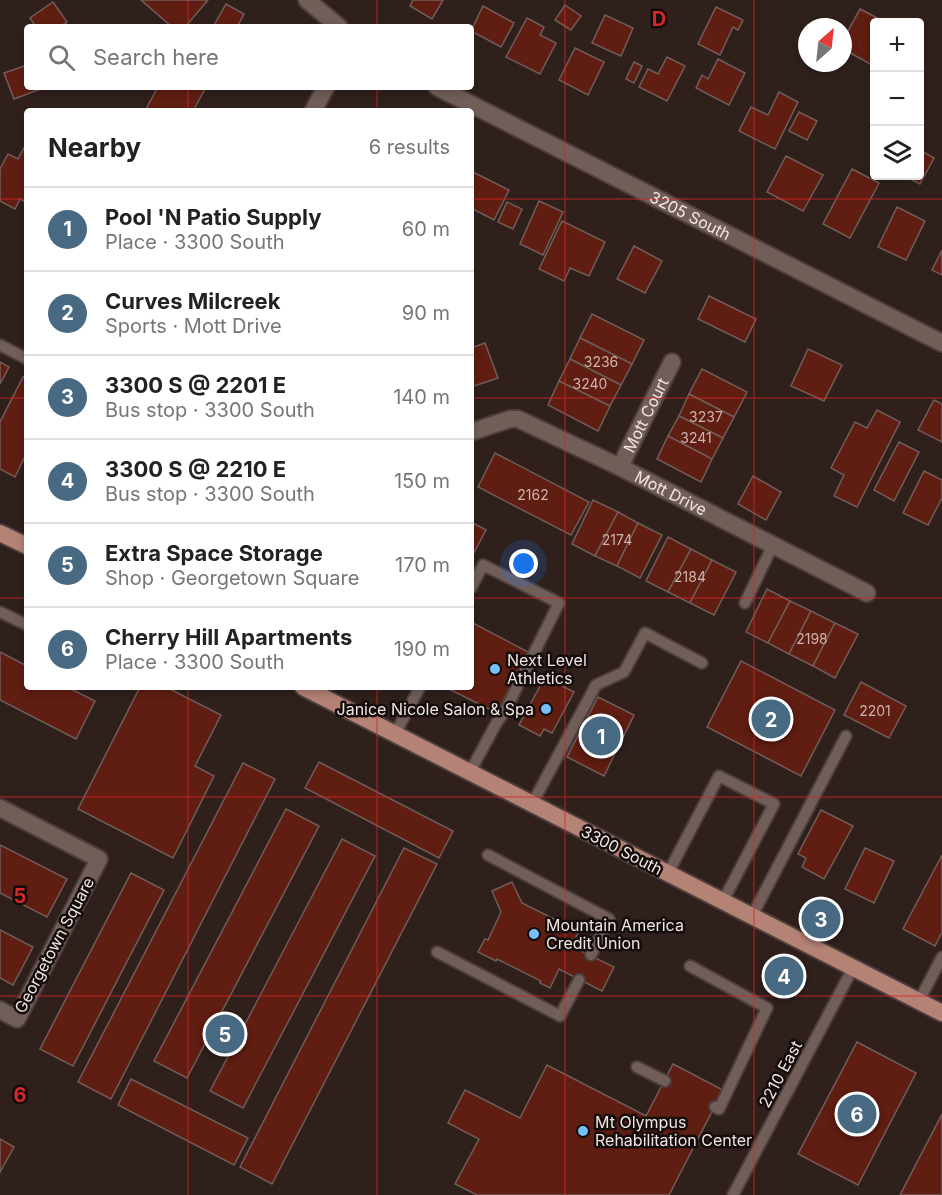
<!DOCTYPE html>
<meta charset="utf-8">
<style>
:root{--surface:#fff;--page:#f2f2f2;--text:#222;--muted:#767676;--line:#e0e0e0;--accent:#486982}
body{margin:0;font-family:Inter,sans-serif;background:var(--page);color:var(--text)}
.controls{position:absolute;right:18px;top:18px;display:grid;overflow:hidden;border-radius:6px;box-shadow:0 3px 9px #0003}
.controls button{width:54px;height:54px;display:grid;place-items:center;padding:0;border:0;border-bottom:2px solid var(--line);background:var(--surface);color:var(--text);font:30px sans-serif}
.compass{position:absolute;left:798px;top:18px;width:54px;height:54px;border-radius:50%;background:var(--surface);box-shadow:0 3px 9px #0003;rotate:27deg}
.you{position:absolute;left:524px;top:564px;width:21px;height:21px;margin:-15px;border:4px solid #fff;border-radius:50%;background:#1a73e8;box-shadow:0 0 0 9px #1a73e833}
.badge{display:grid;place-items:center;width:39px;height:39px;border-radius:50%;background:var(--accent);color:#fff;font-size:20px;font-weight:700}
.pin{position:absolute;translate:-50% -50%;border:3px solid #fff;box-shadow:0 2px 6px #0006}
.list{margin:0;padding:0;list-style:none}
h2{display:flex;justify-content:space-between;align-items:center;height:78px;margin:0;padding:0 24px;font-size:26px}
h2 small{font-size:20px;font-weight:400;color:var(--muted)}
.list li{display:grid;grid-template-columns:39px 1fr auto;gap:18px;align-items:center;box-sizing:border-box;height:84px;padding:0 24px;border-top:2px solid var(--line)}
.list b{display:block;font-size:22px;white-space:nowrap}
.list p{margin:0;font-size:20px;white-space:nowrap;color:var(--muted)}
.list em{font-size:20px;font-style:normal;color:var(--muted)}
.icon{flex:none;width:33px;height:33px;fill:none;stroke:currentColor;stroke-width:2;stroke-linecap:round;stroke-linejoin:round}
.map{position:relative;flex:none;width:942px;height:1195px;overflow:hidden}
.search{position:absolute;background:var(--surface);box-shadow:0 3px 9px #0003;left:24px;top:24px;width:450px;height:66px;display:flex;align-items:center;gap:15px;box-sizing:border-box;padding:0 21px;border-radius:6px;color:var(--muted);font-size:22px}
.panel{position:absolute;background:var(--surface);box-shadow:0 3px 9px #0003;left:24px;top:108px;width:450px;height:582px;border-radius:6px}
.map>svg:first-child{display:block}
.building{fill:#601d11;stroke:#715d59;stroke-width:1.5}
.lines{fill:none;stroke-linecap:round;stroke-linejoin:round}
.service-casing{stroke:#4c3e3c;stroke-width:14}
.minor-casing{stroke:#4c3e3c;stroke-width:20}
.primary-casing{stroke:#4c3e3c;stroke-width:20}
.service{stroke:#715e59;stroke-width:10}
.minor{stroke:#715e59;stroke-width:16}
.primary{stroke:#b58276;stroke-width:16}
.grid{fill:none;stroke:#d62828;stroke-width:1.5;stroke-opacity:0.55}
.poi-dot{fill:#77bff7;stroke:#130c0a;stroke-width:2}
.labels{text-anchor:middle;dominant-baseline:central;stroke-width:5;stroke-linejoin:round;paint-order:stroke}
.number-label{font-size:14px;fill:#cdb3ae}
.street-label{font-size:16px;fill:#f1e5e3;stroke:#130c0a}
.poi-label{font-size:16px;fill:#f1e5e3;stroke:#130c0a;text-anchor:start}
.grid-label{font-size:20px;text-anchor:middle;font-weight:bold;fill:#d62828;stroke:#130c0a;stroke-width:5;stroke-linejoin:round;paint-order:stroke}
</style>
<div class="map">
<svg width="942" height="1195" viewBox="0 0 942 1195">
<rect width="100%" height="100%" fill="#30201c"/>
<g class="building">
<polygon points="141,0 208,0 185,27 172,27"/>
<polygon points="413,0 443,0 432,19 410,6"/>
<polygon points="53,2 67,22 60,27 36,27 30,18"/>
<polygon points="226,4 244,14 237,27 213,27"/>
<polygon points="565,5 581,16 571,30 555,20"/>
<polygon points="483,6 514,23 501,47 471,31"/>
<polygon points="716,7 743,20 738,30 733,27 720,55 698,44"/>
<polygon points="860,9 885,22 874,22 874,66 843,49 843,40"/>
<polygon points="605,15 633,28 621,56 592,43"/>
<polygon points="527,18 544,27 540,35 556,43 540,74 506,57"/>
<polygon points="575,48 604,62 588,95 559,80"/>
<polygon points="667,57 685,66 667,101 639,87 648,69 658,74"/>
<polygon points="718,59 745,73 729,105 696,88 702,75 708,79"/>
<polygon points="634,62 642,66 634,83 626,79"/>
<polygon points="27,65 27,87 46,87 14,99 4,73"/>
<polygon points="158,87 206,87 193,111 150,111 146,109"/>
<polygon points="779,92 798,102 775,149 739,131 751,107 768,115"/>
<polygon points="799,112 817,121 807,140 789,131"/>
<polygon points="27,142 27,203 20,199 15,209 0,201 0,169 8,154 18,159"/>
<polygon points="920,150 934,158 920,184 905,176 920,176"/>
<polygon points="786,156 823,175 803,211 767,192"/>
<polygon points="852,169 879,183 850,238 823,224"/>
<polygon points="471,171 509,190 494,220 471,208"/>
<polygon points="539,201 563,212 543,255 520,244"/>
<polygon points="507,202 522,209 513,229 498,222"/>
<polygon points="897,207 925,221 906,260 878,247"/>
<polygon points="562,221 605,242 589,276 570,268 564,281 539,269"/>
<polygon points="634,246 662,261 645,293 617,279"/>
<polygon points="942,250 942,275 932,270"/>
<polygon points="709,296 756,319 745,342 698,319"/>
<polygon points="592,314 644,340 632,364 580,338"/>
<polygon points="580,338 632,364 621,385 570,359"/>
<polygon points="485,343 498,378 471,387 471,348"/>
<polygon points="808,349 842,365 824,401 791,386"/>
<polygon points="570,359 621,385 610,406 559,381"/>
<polygon points="0,362 9,367 0,384"/>
<polygon points="702,369 747,392 734,417 689,394"/>
<polygon points="23,377 27,379 27,452 15,477 0,469 0,422"/>
<polygon points="559,381 610,406 598,431 548,405"/>
<polygon points="689,394 734,417 723,438 679,416"/>
<polygon points="934,400 942,404 942,442 918,430"/>
<polygon points="877,410 900,422 857,507 834,496 844,475 831,468 855,422 867,428"/>
<polygon points="679,416 723,438 712,459 668,436"/>
<polygon points="668,436 712,459 701,482 657,459"/>
<polygon points="899,442 919,452 894,501 874,490"/>
<polygon points="495,453 589,502 571,535 478,487"/>
<polygon points="924,471 942,480 942,498 928,525 903,513"/>
<polygon points="753,476 781,492 766,520 738,504"/>
<polygon points="593,500 618,512 595,556 572,544"/>
<polygon points="618,512 638,523 617,566 595,556"/>
<polygon points="471,522 486,530 471,558"/>
<polygon points="638,523 662,535 640,578 617,566"/>
<polygon points="668,537 691,549 668,592 646,581"/>
<polygon points="691,549 712,560 690,603 668,592"/>
<polygon points="712,560 736,572 714,615 690,603"/>
<polygon points="767,589 790,601 768,643 746,632"/>
<polygon points="790,601 811,611 789,654 768,643"/>
<polygon points="811,611 835,623 813,666 789,654"/>
<polygon points="471,622 528,652 497,713 445,687 471,687"/>
<polygon points="835,623 858,634 835,678 813,666"/>
<polygon points="0,652 27,666 27,687 67,687 95,701 76,739 0,700"/>
<polygon points="741,661 835,710 801,776 707,727"/>
<polygon points="545,677 574,692 552,733 544,729 540,736 519,725"/>
<polygon points="861,682 906,706 889,738 844,715"/>
<polygon points="140,687 166,687 221,715 195,766 214,776 173,858 78,809"/>
<polygon points="598,697 634,715 604,776 567,757"/>
<polygon points="319,762 453,831 439,858 305,788"/>
<polygon points="243,763 275,779 111,1099 78,1082"/>
<polygon points="286,809 319,826 187,1078 154,1061"/>
<polygon points="821,810 853,826 824,879 802,867 806,858 798,854"/>
<polygon points="342,839 375,856 243,1108 210,1091"/>
<polygon points="0,845 67,879 47,917 0,893"/>
<polygon points="404,848 437,864 272,1184 240,1167"/>
<polygon points="865,848 894,861 874,903 845,889"/>
<polygon points="942,855 942,932 935,946 903,929"/>
<polygon points="131,873 164,890 73,1066 40,1049"/>
<polygon points="512,882 522,903 568,926 569,924 580,930 571,946 614,967 602,991 559,969 550,988 540,983 541,981 497,959 496,961 478,952 485,939 488,940 501,912 492,891"/>
<polygon points="0,930 33,947 13,985 0,978"/>
<polygon points="857,1042 916,1073 858,1185 798,1154"/>
<polygon points="673,1064 723,1090 669,1195 477,1195 455,1184 479,1139 448,1123 465,1090 520,1118 547,1065 646,1116"/>
<polygon points="131,1079 248,1138 234,1165 118,1105"/>
<polygon points="942,1114 942,1195 900,1195"/>
<polygon points="0,1139 14,1147 0,1172"/>
</g>
<g class="lines">
<defs>
<g id="service">
<polyline points="0,345 27,359"/>
<polyline points="745,603 773,545"/>
<polyline points="0,612 27,625"/>
<polyline points="395,734 420,687"/>
<polyline points="470,772 497,722 504,713 559,603 483,565 471,588"/>
<polyline points="532,804 596,685 624,672 645,633 702,663"/>
<polyline points="488,855 609,919 591,955"/>
<polyline points="668,873 719,776 774,804 723,901"/>
<polyline points="752,916 846,736"/>
<polyline points="437,952 560,1016 579,980"/>
<polyline points="690,966 767,1008 719,1109 715,1107"/>
<polyline points="919,1001 942,957"/>
<polyline points="637,1067 665,1081"/>
<polyline points="733,1195 853,968"/>
</g>
<g id="minor">
<polyline points="307,0 339,27"/>
<path id="s1" d="M437,87L942,343"/>
<polyline points="313,111 326,87"/>
<path id="s2" d="M471,432L510,419H518L620,467L867,593"/>
<path id="s3" d="M620,467L672,362"/>
<polyline points="0,808 99,859 17,1019 0,1010"/>
</g>
<g id="primary">
<polyline points="0,533 27,546"/>
<polyline points="303,687 942,1013"/>
</g>
</defs>
<use href="#service" class="service-casing"/>
<use href="#minor" class="minor-casing"/>
<use href="#primary" class="primary-casing"/>
<use href="#service" class="service"/>
<use href="#minor" class="minor"/>
<use href="#primary" class="primary"/>
</g>
<path class="grid" d="M188,0V27M377,0V27M565,0V1195M754,0V1195M188,87V111M377,87V111M0,199H27M471,199H942M0,398H27M471,398H942M0,598H27M471,598H942M188,687V1195M377,687V1195M0,797H942M0,996H942"/>
<g class="poi-dot">
<circle cx="495" cy="669" r="6"/>
<circle cx="546" cy="709" r="6"/>
<circle cx="534" cy="934" r="6"/>
<circle cx="583" cy="1131" r="6"/>
</g>
<g class="labels">
<g class="number-label">
<text x="601" y="361">3236</text>
<text x="590" y="383">3240</text>
<text x="706" y="416">3237</text>
<text x="696" y="437">3241</text>
<text x="533" y="494">2162</text>
<text x="617" y="539">2174</text>
<text x="690" y="576">2184</text>
<text x="812" y="638">2198</text>
<text x="875" y="710">2201</text>
</g>
<g class="street-label">
<text stroke="none"><textPath href="#s1" startOffset="284">3205 South</textPath></text>
<text stroke="none"><textPath href="#s3" startOffset="58">Mott Court</textPath></text>
<text stroke="none"><textPath href="#s2" startOffset="219">Mott Drive</textPath></text>
<text transform="translate(622 850) rotate(27)">3300 South</text>
<text transform="translate(54 945) rotate(-62)">Georgetown Square</text>
<text transform="translate(780 1074) rotate(-62)">2210 East</text>
</g>
<g class="poi-label">
<text x="507" y="660">Next Level<tspan x="507" dy="18">Athletics</tspan></text>
<text x="534" y="709" text-anchor="end">Janice Nicole Salon &amp; Spa</text>
<text x="546" y="925">Mountain America<tspan x="546" dy="18">Credit Union</tspan></text>
<text x="595" y="1122">Mt Olympus<tspan x="595" dy="18">Rehabilitation Center</tspan></text>
</g>
</g>
<g class="grid-label">
<text x="659" y="26">D</text>
<text x="20" y="903">5</text>
<text x="20" y="1102">6</text>
</g>
</svg>
<div class="controls">
<button>+</button>
<button>−</button>
<button><svg class="icon" aria-label="layers" viewBox="0 0 24 24"><path d="M12 4l9 5-9 5-9-5zM3 14l9 5 9-5"/></svg></button>
</div>
<svg class="compass" viewBox="-18 -18 36 36"><path d="M0-13l5 13h-10z" fill="#e53935"/><path d="M0 13l5-13h-10z" fill="#767676"/></svg>
<div class="you"></div>
<div class="pin badge" style="left:601px;top:736px">1</div>
<div class="pin badge" style="left:771px;top:719px">2</div>
<div class="pin badge" style="left:821px;top:919px">3</div>
<div class="pin badge" style="left:784px;top:976px">4</div>
<div class="pin badge" style="left:225px;top:1034px">5</div>
<div class="pin badge" style="left:857px;top:1114px">6</div>
<div class="search"><svg class="icon" aria-label="search" viewBox="0 0 24 24"><circle cx="10" cy="10" r="6"/><path d="M15 15l6 6"/></svg>Search here</div>
<section class="panel">
<h2>Nearby<small>6 results</small></h2>
<ul class="list">
<li><span class="badge">1</span><div><b>Pool 'N Patio Supply</b><p>Place · 3300 South</p></div><em>60 m</em></li>
<li><span class="badge">2</span><div><b>Curves Milcreek</b><p>Sports · Mott Drive</p></div><em>90 m</em></li>
<li><span class="badge">3</span><div><b>3300 S @ 2201 E</b><p>Bus stop · 3300 South</p></div><em>140 m</em></li>
<li><span class="badge">4</span><div><b>3300 S @ 2210 E</b><p>Bus stop · 3300 South</p></div><em>150 m</em></li>
<li><span class="badge">5</span><div><b>Extra Space Storage</b><p>Shop · Georgetown Square</p></div><em>170 m</em></li>
<li><span class="badge">6</span><div><b>Cherry Hill Apartments</b><p>Place · 3300 South</p></div><em>190 m</em></li>
</ul>
</section>
</div>
